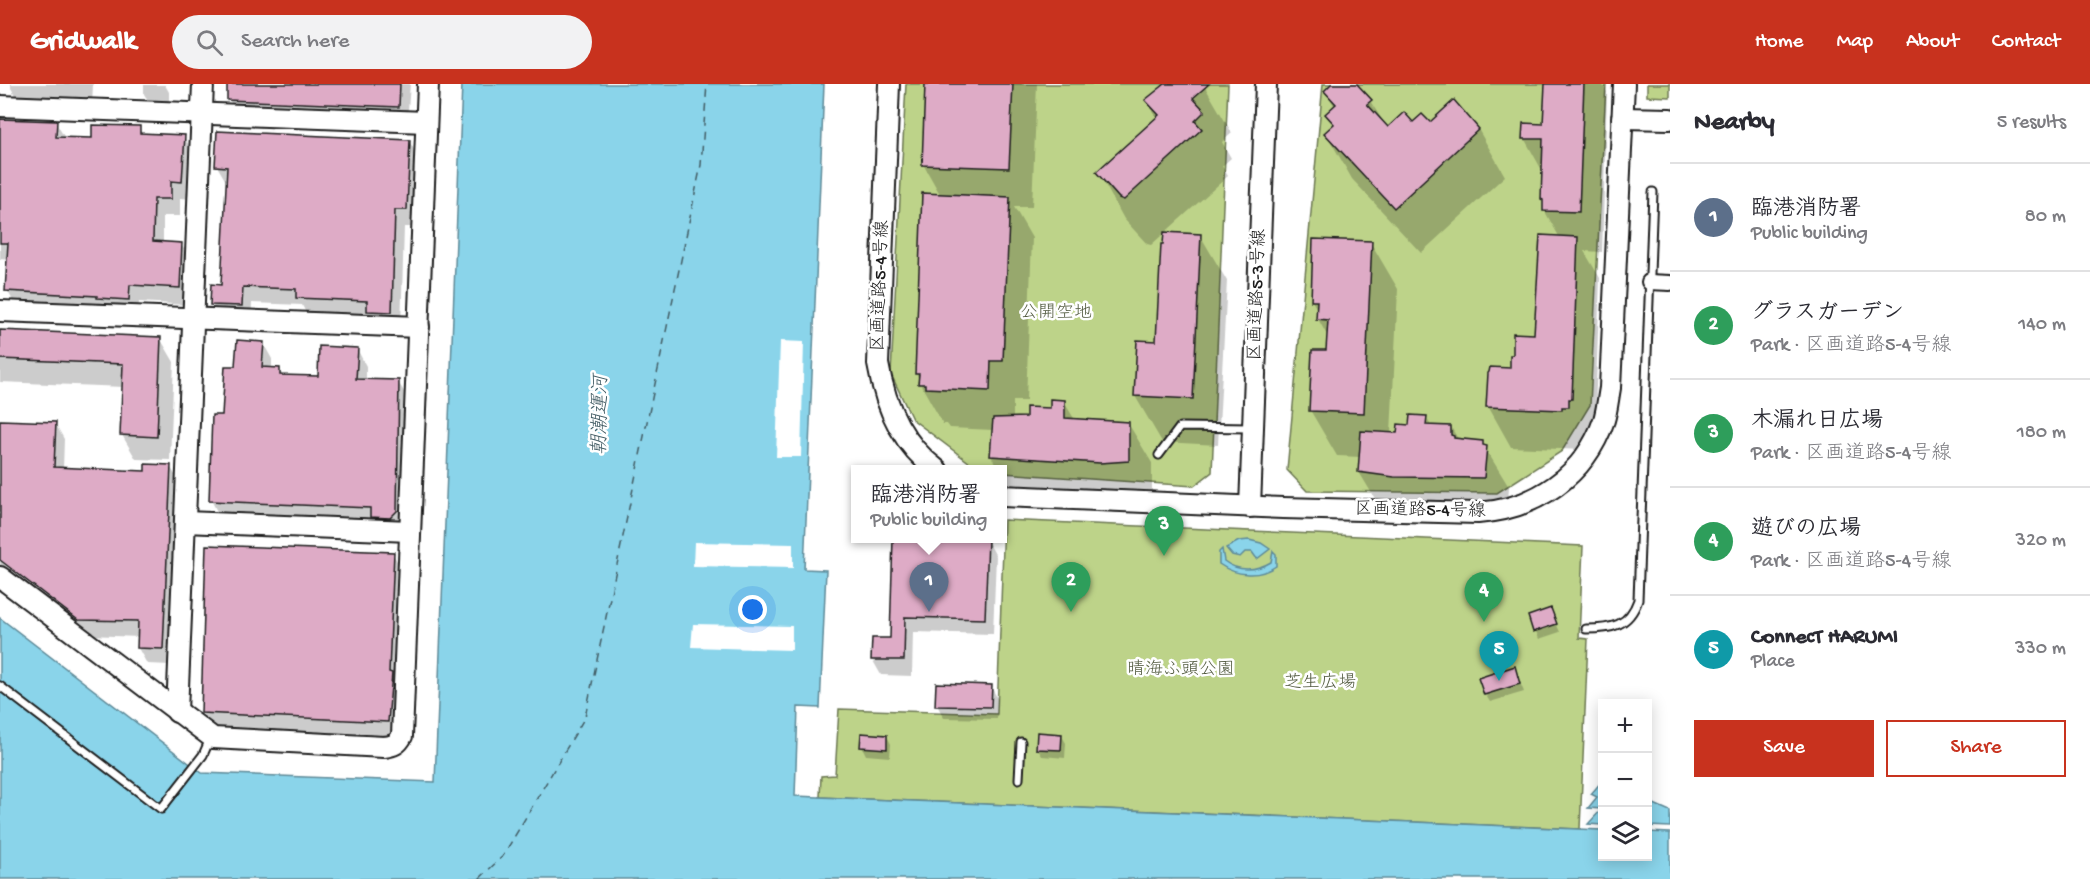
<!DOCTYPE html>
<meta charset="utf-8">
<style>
:root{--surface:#fff;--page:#f2f2f3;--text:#2b2b33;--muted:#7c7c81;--line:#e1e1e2;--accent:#c8321e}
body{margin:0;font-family:"Gochi Hand","Klee One",sans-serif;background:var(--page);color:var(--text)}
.controls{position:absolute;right:18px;bottom:18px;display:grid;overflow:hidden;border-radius:0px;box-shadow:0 3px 15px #0003}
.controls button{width:54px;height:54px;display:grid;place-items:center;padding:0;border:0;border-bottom:2px solid var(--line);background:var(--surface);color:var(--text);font:30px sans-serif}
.you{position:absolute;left:753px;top:526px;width:21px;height:21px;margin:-15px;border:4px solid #fff;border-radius:50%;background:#1a73e8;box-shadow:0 0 0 9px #1a73e833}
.badge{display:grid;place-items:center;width:39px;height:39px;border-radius:50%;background:var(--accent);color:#fff;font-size:20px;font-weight:700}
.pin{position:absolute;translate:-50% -50px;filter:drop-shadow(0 2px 3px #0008)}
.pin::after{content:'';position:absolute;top:32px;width:21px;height:18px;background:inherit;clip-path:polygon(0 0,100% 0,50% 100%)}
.popup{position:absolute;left:851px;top:381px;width:156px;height:78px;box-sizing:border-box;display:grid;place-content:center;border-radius:0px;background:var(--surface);filter:drop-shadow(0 2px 4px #0005);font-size:20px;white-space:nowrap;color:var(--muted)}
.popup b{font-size:22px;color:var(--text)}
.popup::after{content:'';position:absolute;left:50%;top:100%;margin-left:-12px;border:12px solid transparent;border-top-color:var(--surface)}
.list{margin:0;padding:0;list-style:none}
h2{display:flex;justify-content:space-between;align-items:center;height:78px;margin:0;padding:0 24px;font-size:26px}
h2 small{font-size:20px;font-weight:400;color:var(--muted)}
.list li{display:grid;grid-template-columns:39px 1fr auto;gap:18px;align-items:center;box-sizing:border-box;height:108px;padding:0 24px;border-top:2px solid var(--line)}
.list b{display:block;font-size:22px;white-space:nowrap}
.list p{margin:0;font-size:20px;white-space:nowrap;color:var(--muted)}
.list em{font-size:20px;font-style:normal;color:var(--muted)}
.actions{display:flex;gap:12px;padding:18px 24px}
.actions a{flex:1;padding:14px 0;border:2px solid var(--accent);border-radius:0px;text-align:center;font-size:21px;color:var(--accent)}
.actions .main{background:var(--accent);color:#fff}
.icon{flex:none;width:33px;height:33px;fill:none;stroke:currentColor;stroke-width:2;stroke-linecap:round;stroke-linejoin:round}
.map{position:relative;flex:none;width:1670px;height:795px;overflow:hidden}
header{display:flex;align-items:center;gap:36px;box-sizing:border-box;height:84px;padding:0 30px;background:var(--accent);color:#fff}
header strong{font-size:28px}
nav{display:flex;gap:33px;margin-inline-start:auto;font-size:21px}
.search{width:420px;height:54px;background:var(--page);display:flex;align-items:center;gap:15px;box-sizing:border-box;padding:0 21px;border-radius:33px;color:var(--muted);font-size:22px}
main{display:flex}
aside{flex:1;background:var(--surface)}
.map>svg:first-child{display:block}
.green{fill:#bdd389;stroke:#6c7852;stroke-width:1.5}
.water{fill:#8ad4ea;stroke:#5e8a98;stroke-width:1.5}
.pier{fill:#fff}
.shadow{fill:#0003}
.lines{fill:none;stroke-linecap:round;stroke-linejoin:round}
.ferry{stroke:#425c64;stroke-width:1.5;stroke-dasharray:8 6;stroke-linecap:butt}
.building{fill:#deabc6;stroke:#1c1c1c;stroke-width:1.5}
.lane-casing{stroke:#1c1c1c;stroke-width:11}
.street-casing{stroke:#1c1c1c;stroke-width:18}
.secondary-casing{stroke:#1c1c1c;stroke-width:24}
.lane{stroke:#fff;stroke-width:7}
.street{stroke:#fff;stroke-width:14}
.secondary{stroke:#fff;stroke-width:20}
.labels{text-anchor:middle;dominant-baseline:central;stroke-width:5;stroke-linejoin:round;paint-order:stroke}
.street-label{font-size:18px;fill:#1c1c1c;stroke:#fff}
.park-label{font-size:18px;fill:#545c42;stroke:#fff}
.water-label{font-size:20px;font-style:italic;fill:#425c64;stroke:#fff}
</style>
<header>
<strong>Gridwalk</strong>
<div class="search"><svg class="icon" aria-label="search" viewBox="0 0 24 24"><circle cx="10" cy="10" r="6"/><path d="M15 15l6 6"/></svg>Search here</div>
<nav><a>Home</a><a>Map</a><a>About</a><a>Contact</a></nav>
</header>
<main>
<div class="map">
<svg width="1670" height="795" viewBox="0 0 1670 795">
<rect width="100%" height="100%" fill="#fff"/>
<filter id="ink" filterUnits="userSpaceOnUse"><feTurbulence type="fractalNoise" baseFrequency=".0167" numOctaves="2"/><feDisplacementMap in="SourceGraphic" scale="12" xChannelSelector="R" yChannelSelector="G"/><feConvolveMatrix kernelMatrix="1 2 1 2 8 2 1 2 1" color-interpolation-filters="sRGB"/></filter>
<g filter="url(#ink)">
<g class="green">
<polygon points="906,0 1228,0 1212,388 1194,402 1003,389 1002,386 978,385 912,335 891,290"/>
<polygon points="1323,0 1606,0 1590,321 1562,367 1497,409 1307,407 1287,386"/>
<polygon points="1647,0 1670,0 1670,13 1647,12"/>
<polygon points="1004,436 1583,462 1579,554 1588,555 1580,745 820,713 821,692 835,691 839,625 997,630"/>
</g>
<g class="water">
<polygon points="462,0 824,0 804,485 826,486 820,624 798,623 795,712 1602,746 1602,772 1648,772 1648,748 1670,749 1670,795 0,795 0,534 202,689 435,698"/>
<polygon points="1249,456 1261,459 1270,465 1257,475 1252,468 1245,468 1240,473 1232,471 1226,464 1239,457"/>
<path d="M1222,465L1224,477C1238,488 1256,487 1271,478L1273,467L1276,470V482C1259,494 1236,492 1219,480V468Z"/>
<polygon points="1602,697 1602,741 1588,740 1602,725 1588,724 1597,713 1591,710"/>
<polygon points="1654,720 1670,727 1670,743 1648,742 1648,725"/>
</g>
<g class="pier">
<polygon points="780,257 804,258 801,373 776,373"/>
<polygon points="694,458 793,460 793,484 693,482"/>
<polygon points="693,540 792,542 792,566 691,563"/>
</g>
<g class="shadow">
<polygon points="11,0 93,0 92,23 20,20 11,4"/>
<polygon points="229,0 410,0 407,39 238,32 229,15"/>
<polygon points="927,0 1037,0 1032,123 1014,123 1032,154 1026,317 1013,317 1013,335 1027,334 1051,326 1064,318 1075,336 1128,339 1152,379 1152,417 1015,412 1002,391 1002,386 999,386 991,372 993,346 950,344 947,340 943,340 920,299 916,289 941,112 923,80"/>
<polygon points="1164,0 1203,0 1205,3 1232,49 1222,58 1231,74 1222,82 1228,92 1151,161 1147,160 1124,135 1098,88 1157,34 1146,16"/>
<polygon points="1333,0 1357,0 1370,17 1388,45 1413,40 1430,40 1478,45 1505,92 1421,169 1352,95 1326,49 1334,42 1327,30 1335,23 1326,7"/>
<polygon points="1547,0 1602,0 1607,8 1602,168 1584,167 1600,194 1594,355 1584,366 1511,363 1488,322 1535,252 1560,154 1544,126 1543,88 1524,54 1545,41"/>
<polygon points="144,1 165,1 169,8 169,18 149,18 144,10"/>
<polygon points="0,36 56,39 65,54 93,55 139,44 143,51 184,53 194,70 192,115 180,114 180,132 163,132 163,159 181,160 191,178 189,221 139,218 138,233 17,224 7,206 8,176 0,175"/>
<polygon points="409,57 419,74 416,143 404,143 401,245 307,231 302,221 252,219 251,239 221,237 212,220 223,202 227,99 217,82"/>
<polygon points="1200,151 1227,197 1218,361 1162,358 1135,312 1158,259 1164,161"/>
<polygon points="1371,159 1398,205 1391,350 1399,351 1426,333 1431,342 1451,343 1458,355 1482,359 1509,403 1507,434 1383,428 1359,388 1361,373 1337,372 1310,326 1328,268 1328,253 1318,235 1318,227 1312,217"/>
<polygon points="0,248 160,254 174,278 170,376 136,375 122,351 124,303 0,298"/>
<polygon points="263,259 272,275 272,285 279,285 283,292 320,294 357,265 366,282 366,297 398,298 408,314 406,444 220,433 211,416 223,333 237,284"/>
<polygon points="0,337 55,339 64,355 63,385 146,388 170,382 179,398 171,581 147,580 138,564 139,553 89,551 0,484"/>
<polygon points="895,454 987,456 996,472 993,550 913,548 912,592 881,591 872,575 891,556"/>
<polygon points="393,470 402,486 397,653 212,645 202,629"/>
<polygon points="1550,526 1560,548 1539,555 1530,533"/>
<polygon points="1514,584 1524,608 1490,618 1485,610"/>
<polygon points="991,603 998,615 997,635 944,634 937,621"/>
<polygon points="887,652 891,660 890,673 866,671 862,663"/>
<polygon points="1062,652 1066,659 1065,674 1042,672 1037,664"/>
</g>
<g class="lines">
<polyline class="ferry" points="479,795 503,772 585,633 701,81 707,0"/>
</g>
<g class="building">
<polygon points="227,0 400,0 399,23 227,16"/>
<polygon points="925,0 1013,0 1009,84 922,81"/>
<polygon points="1165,0 1209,0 1193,14 1205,27 1195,37 1202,45 1124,116 1119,114 1096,88 1159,31 1145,16"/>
<polygon points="1331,0 1357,0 1372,16 1367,20 1388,43 1404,28 1413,38 1422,30 1430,38 1454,16 1479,45 1394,124 1324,49 1334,40 1325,30 1336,20 1324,7"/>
<polygon points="1545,0 1584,0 1579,128 1543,127 1543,116 1541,115 1543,55 1522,55 1523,39 1543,40"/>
<polygon points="0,35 57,37 56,53 92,54 92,41 140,42 140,49 185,51 182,98 171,97 171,115 154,115 153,157 182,159 180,204 130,201 129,216 97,214 97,212 5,207 8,159 0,159"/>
<polygon points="217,47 410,56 407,126 395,126 392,228 367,227 367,217 296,214 296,205 243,203 242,222 210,221 211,200 221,201 227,83 215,82"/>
<polygon points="922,109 1010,113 1003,277 991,277 990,307 925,304 925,300 918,300 919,290 915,290"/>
<polygon points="1164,148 1201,150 1193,315 1134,312 1137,256 1156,257 1161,160 1163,160"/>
<polygon points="1540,151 1578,153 1572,315 1569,315 1569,323 1562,323 1562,326 1486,323 1488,289 1489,288 1490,283 1510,284 1510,271 1513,271 1513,249 1534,250"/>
<polygon points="1313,155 1372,157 1364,329 1309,327 1312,266 1326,266 1328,236 1316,235 1317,217 1311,217"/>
<polygon points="0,246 161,253 157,353 120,351 123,280 0,275"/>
<polygon points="237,256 264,258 262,283 280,284 280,291 318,292 319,262 358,264 356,295 399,296 397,427 390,434 370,433 370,424 209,417 212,331 222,331 225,282 235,282"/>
<polygon points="1050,315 1065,316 1065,334 1129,338 1129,377 1100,379 990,372 993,334 1026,333 1026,323 1050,324"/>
<polygon points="1410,331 1427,332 1426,341 1451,342 1451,351 1454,352 1454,354 1483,357 1483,361 1487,362 1484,394 1394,393 1358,388 1361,347 1397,349 1398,340 1409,341"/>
<polygon points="0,336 56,338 54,383 145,387 145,380 171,381 163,565 137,564 138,537 78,536 0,476"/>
<polygon points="893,454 988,455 985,535 905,533 904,576 871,576 872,554 890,554"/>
<polygon points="206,461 394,468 389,588 392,589 388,638 201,629"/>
<polygon points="1551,524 1557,540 1533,548 1528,532"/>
<polygon points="1515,582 1520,600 1484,611 1478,594"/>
<polygon points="936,599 992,601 991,623 935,622"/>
<polygon points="1037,648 1062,650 1061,666 1036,665"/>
<polygon points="861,649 887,651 887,665 860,663"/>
</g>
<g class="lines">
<defs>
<g id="lane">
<polyline points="1159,371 1180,343 1250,344"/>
<path d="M1586,545C1612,545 1629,542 1638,516L1653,108"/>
<polyline points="0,602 161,725 203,671 210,655"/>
<polyline points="1019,695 1021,658"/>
</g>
<polyline id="street" points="1649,198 1670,199"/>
<g id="secondary">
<path d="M889,0L878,280C885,322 902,360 937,386"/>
<polyline points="0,22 426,38"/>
<polyline points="1622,34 1670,35"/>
<polyline points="0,227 419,243"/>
<path d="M1002,412L1283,424L1478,429C1535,425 1585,392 1604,336C1607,326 1608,315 1610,304L1624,0"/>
<polyline points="1250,423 1266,0"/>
<polyline points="185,438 410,447"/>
<path d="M0,493L213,654L384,663C393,662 398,660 402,652L428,0"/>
<polyline points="177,628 203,0"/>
</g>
</defs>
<use href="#lane" class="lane-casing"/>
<use href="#street" class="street-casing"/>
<use href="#secondary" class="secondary-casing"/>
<use href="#lane" class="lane"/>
<use href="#street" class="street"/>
<use href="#secondary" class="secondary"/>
</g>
</g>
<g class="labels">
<g class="street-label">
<text transform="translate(881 202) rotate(-88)">区画道路5-4号線</text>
<text transform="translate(1258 211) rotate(-88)">区画道路5-3号線</text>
<text transform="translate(1420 427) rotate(1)">区画道路5-4号線</text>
</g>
<g class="park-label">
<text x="1056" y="229">公開空地</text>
<text x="1181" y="586">晴海ふ頭公園</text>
<text x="1320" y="599">芝生広場</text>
</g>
<g class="water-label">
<text transform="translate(602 331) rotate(-89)">朝潮運河</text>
</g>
</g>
</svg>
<div class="controls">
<button>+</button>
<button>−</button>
<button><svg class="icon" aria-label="layers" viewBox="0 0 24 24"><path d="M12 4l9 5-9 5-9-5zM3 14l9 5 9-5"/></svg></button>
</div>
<div class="you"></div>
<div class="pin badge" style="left:929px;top:528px;background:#5c6f8a">1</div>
<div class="popup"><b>臨港消防署</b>Public building</div>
<div class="pin badge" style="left:1071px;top:528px;background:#2e9e5b">2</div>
<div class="pin badge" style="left:1164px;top:472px;background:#2e9e5b">3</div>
<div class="pin badge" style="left:1484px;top:538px;background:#2e9e5b">4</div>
<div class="pin badge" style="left:1499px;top:597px;background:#0f9aa8">5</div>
</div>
<aside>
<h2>Nearby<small>5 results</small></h2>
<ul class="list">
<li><span class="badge" style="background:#5c6f8a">1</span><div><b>臨港消防署</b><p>Public building</p></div><em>80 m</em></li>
<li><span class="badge" style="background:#2e9e5b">2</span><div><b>グラスガーデン</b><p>Park · 区画道路5-4号線</p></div><em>140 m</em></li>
<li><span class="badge" style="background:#2e9e5b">3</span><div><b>木漏れ日広場</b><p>Park · 区画道路5-4号線</p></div><em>180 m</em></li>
<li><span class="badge" style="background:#2e9e5b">4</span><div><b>遊びの広場</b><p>Park · 区画道路5-4号線</p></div><em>320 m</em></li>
<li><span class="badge" style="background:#0f9aa8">5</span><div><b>ConnecT HARUMI</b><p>Place</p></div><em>330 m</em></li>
</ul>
<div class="actions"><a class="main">Save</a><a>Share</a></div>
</aside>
</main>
